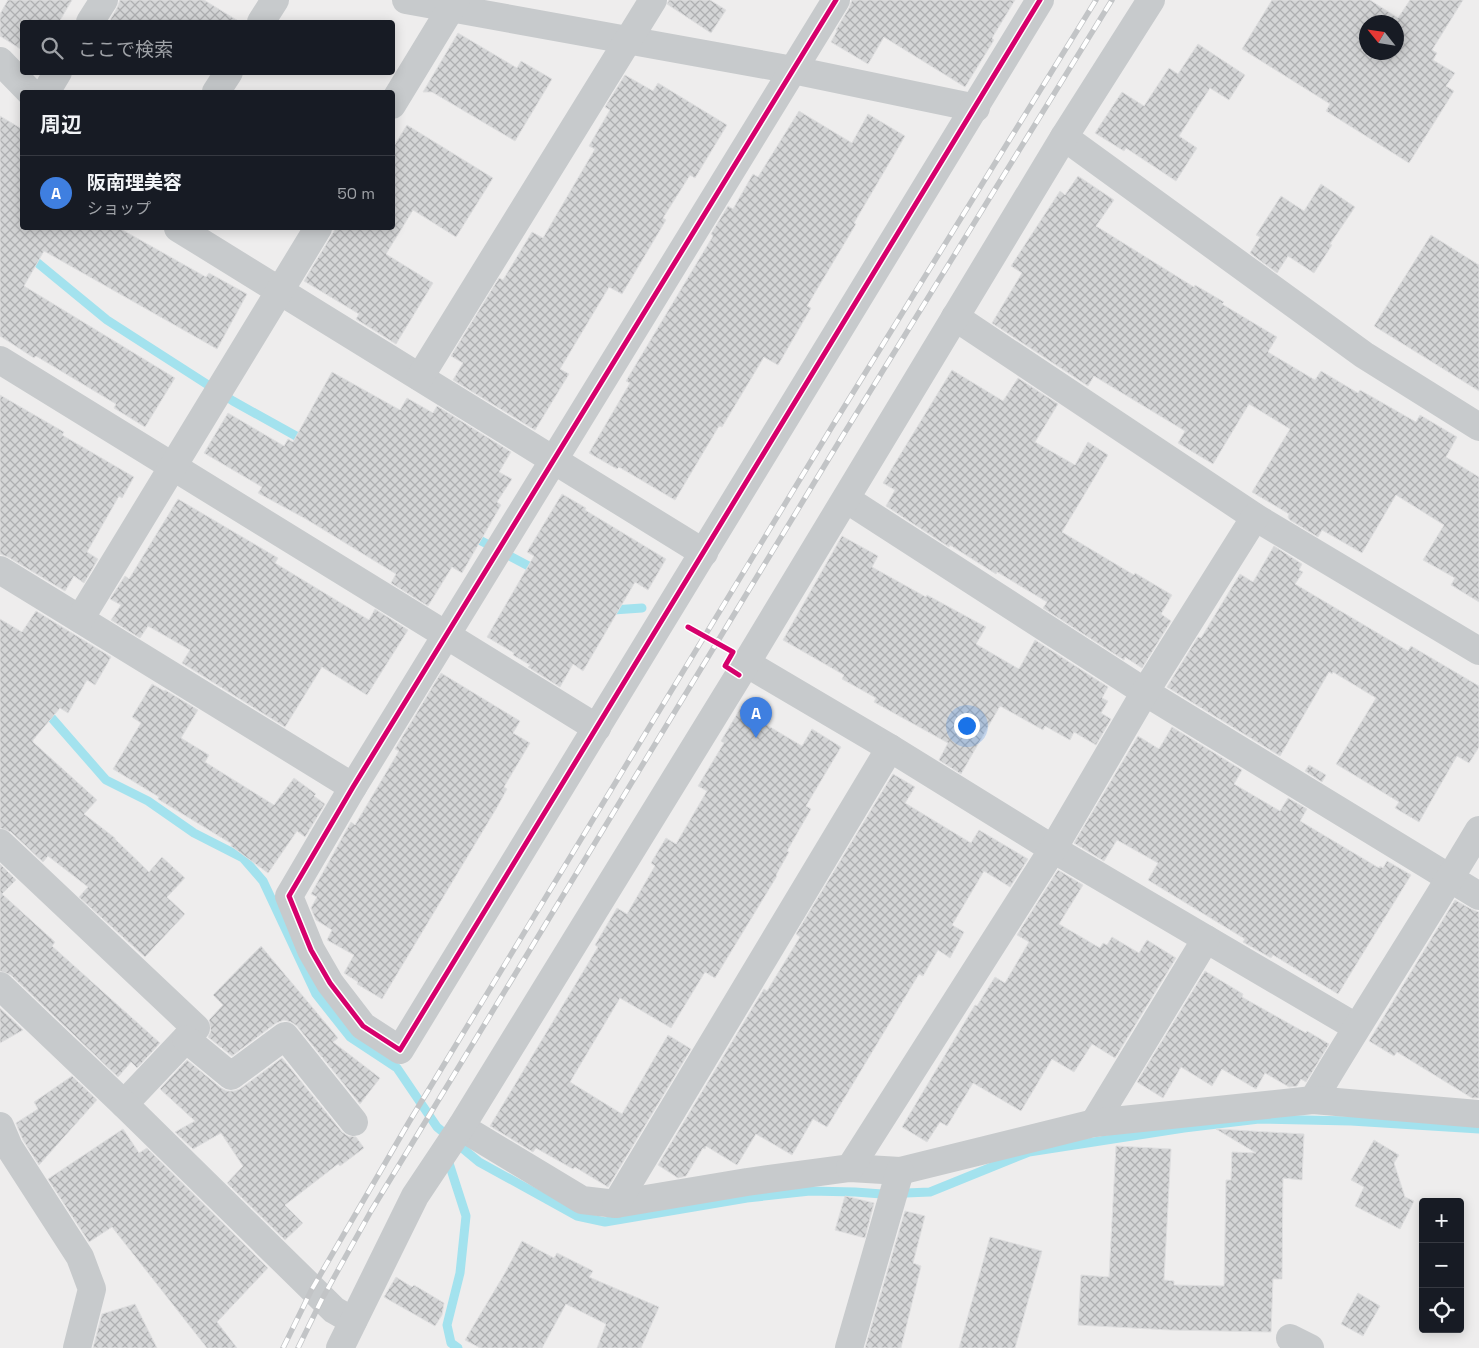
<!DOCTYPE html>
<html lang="ja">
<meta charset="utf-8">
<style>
:root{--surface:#171b24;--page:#242831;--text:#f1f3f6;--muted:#9ea1a6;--line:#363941;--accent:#80888d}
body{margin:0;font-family:"Space Grotesk","Noto Sans JP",sans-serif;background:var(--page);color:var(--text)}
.controls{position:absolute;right:15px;bottom:15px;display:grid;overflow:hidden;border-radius:5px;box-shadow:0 2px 12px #0003}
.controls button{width:45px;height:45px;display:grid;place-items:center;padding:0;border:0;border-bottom:1px solid var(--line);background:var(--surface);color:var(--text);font:25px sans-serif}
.compass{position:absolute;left:1359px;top:15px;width:45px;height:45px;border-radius:50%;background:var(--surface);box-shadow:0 2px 12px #0003;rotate:300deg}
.you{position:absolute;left:966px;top:725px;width:18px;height:18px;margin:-12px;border:4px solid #fff;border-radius:50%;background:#1a73e8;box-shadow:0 0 0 8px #1a73e833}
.badge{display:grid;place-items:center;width:32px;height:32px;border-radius:50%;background:var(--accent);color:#fff;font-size:16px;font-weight:700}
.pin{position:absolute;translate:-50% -41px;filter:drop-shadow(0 1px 2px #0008)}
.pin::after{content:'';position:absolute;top:26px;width:18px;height:15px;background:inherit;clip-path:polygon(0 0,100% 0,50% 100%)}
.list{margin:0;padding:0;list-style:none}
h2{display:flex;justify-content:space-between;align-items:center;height:65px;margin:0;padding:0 20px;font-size:21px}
h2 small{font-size:16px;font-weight:400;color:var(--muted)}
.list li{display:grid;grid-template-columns:32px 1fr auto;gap:15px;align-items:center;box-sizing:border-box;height:75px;padding:0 20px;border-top:1px solid var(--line)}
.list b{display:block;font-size:19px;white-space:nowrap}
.list p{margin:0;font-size:16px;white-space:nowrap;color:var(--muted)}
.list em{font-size:16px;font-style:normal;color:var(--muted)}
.icon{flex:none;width:28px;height:28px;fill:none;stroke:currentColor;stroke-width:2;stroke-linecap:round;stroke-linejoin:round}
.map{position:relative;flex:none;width:1479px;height:1348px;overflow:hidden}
.search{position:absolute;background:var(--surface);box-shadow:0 2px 12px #0003;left:20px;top:20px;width:375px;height:55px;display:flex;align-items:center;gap:12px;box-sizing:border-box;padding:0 18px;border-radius:5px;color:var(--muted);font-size:19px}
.panel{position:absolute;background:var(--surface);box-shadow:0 2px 12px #0003;left:20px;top:90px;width:375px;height:140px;border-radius:5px}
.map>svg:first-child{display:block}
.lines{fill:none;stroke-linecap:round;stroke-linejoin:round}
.stream{stroke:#a3e2ee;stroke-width:9}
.building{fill:url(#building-cross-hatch);stroke:#dfdfe0;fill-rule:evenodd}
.minor{stroke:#c7cacc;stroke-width:28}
.rail-casing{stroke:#c2c4c6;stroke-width:5.5}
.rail{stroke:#fff;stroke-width:4;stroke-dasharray:11;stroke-linecap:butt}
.cycleway-casing{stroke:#fff;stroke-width:8}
.cycleway{stroke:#d6006c;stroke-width:5}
</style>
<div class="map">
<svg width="1479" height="1348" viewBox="0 0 1479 1348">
<defs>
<pattern id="building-cross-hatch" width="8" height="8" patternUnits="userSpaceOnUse" patternTransform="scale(1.25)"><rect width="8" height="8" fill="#d4d5d6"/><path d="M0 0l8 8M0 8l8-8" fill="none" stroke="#aeafb1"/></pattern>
</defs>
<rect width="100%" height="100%" fill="#eeeded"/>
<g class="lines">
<g class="stream">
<polyline points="28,255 107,320 233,401 305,441"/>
<polyline points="470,535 538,571"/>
<polyline points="608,607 613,610 642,608"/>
<polyline points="43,710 50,716 106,780 148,801 194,833 243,858 263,881 316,994 350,1037 397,1068 437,1127 479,1162 577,1216 605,1222 747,1198 810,1191 855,1192 882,1194 930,1192 1029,1152 1184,1128 1259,1119 1351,1121 1479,1129"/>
<polyline points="447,1157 466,1216 460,1273 447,1325 451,1343 458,1348"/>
</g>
</g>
<g class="building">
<polygon points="8,0 72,0 59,22 22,22 22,50 0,36 0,14"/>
<polygon points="120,0 204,0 240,22 109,22 117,8"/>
<polygon points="669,0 710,0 726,10 711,33 667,4"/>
<polygon points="852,0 1015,0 992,38 994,40 965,87 884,37 868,64 831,42 837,31 836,30 849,8"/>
<path d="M1272,0H1370L1398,18L1410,0H1463L1432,50L1437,53L1433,60L1455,73L1446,86L1454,91L1409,163L1326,111L1330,104L1242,49ZM1366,22H1396V52H1366Z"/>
<polygon points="458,33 517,68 521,61 552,79 515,141 432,92 423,92"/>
<polygon points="1198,44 1245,75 1229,100 1210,88 1179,136 1197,148 1176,181 1126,148 1124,151 1095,133 1122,92 1144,106 1169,68 1178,74"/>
<polygon points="625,75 653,91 658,83 727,125 695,178 690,175 663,218 666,220 622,294 609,287 560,369 569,374 535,430 453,380 463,363 451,356 499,278 503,280 532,232 543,238 595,149 589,146 610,110 605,107"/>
<polygon points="799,111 852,143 868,114 905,136 854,223 856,224 807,306 811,308 778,365 764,357 722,427 719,426 675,500 619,467 617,469 589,453 630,383 626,381 713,236 711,234 728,206 733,209 753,174 758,177"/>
<polygon points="0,116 22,129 22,228 119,228 206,277 209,273 247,294 217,349 44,251 24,286 175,378 145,427 114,408 116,404 36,356 34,358 0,336"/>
<polygon points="407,125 493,178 456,237 413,210 386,254 433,283 396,344 356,319 359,314 304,281 336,228 392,228 392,149"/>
<polygon points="1078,176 1114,200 1096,226 1194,287 1195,285 1224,302 1222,304 1277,337 1268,352 1315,380 1321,371 1358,393 1360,390 1416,422 1420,415 1457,437 1446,457 1479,477 1479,602 1451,585 1455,578 1423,560 1444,525 1396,495 1362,553 1322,530 1318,537 1290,520 1288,517 1289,514 1252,492 1290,429 1249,404 1213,464 1178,443 1185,431 1094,376 1088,386 992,323 1022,273 1011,266 1060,191 1065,195"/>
<polygon points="1321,184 1355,207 1330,244 1332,245 1314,273 1288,256 1277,273 1250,253 1260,237 1256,235 1281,196 1304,211"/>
<polygon points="1431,235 1479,265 1479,391 1374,326"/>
<polygon points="952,370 1003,401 1018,378 1058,404 1035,442 1075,465 1088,442 1108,455 1062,532 1134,575 1135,573 1172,595 1161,614 1171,621 1142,668 1125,657 1124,660 1043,608 1047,602 997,572 996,574 950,545 949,547 886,506 895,490 883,483"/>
<polygon points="332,372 400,410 407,398 433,413 437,406 511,452 499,472 512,479 497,502 501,505 462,573 452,567 428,606 391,583 396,574 306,519 258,493 262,487 204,453 228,413 284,446 288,439 293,442"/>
<polygon points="0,395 64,432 62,435 134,477 122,498 119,496 87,552 98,559 84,583 74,576 65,591 8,557 0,554"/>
<polygon points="562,494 586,508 585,510 666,559 648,590 635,582 583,671 573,664 560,687 528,667 530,665 513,655 514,653 487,637 534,556 527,552"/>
<polygon points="178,499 278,558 275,563 369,620 375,609 408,630 367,695 322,667 285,727 182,663 190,650 148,626 140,638 111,620 121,605 110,599 125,576 129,579"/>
<polygon points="842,536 878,556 872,567 926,597 927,595 986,627 976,644 1019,669 1035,640 1108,687 1102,698 1108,701 1101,713 1111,719 1096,745 1074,732 1070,740 1045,726 1043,730 1000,706 961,774 939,760 948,743 874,702 876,698 842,679 844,675 783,640"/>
<polygon points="1274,546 1302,564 1299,570 1303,572 1295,584 1408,651 1411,646 1479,686 1479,747 1469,763 1457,756 1419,822 1395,808 1399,802 1336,764 1376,698 1333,672 1332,674 1329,672 1280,756 1167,687 1198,637 1201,638 1240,574 1253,582"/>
<polygon points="36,611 111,657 95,685 87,680 68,713 60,708 33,740 33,742 97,800 84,814 115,838 115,839 149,872 162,857 185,878 167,897 185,914 145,957 79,897 88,887 48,856 43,862 11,832 0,828 0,619 22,632"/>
<polygon points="441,673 520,721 513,733 530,743 504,787 507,789 496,809 382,999 357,984 358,982 344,973 354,955 327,940 332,930 316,920 311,908 317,897 311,894 351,822 355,825 399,751 395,749"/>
<polygon points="152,684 164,691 165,690 198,710 181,738 209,755 205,762 274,805 294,778 316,794 314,796 325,804 305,837 297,831 268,873 231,846 232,844 158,799 159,797 113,769 141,723 132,717"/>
<polygon points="740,709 802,746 812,729 841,747 806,806 811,809 787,851 789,852 776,875 777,876 715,978 705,972 671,1028 620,998 570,1082 622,1114 668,1035 691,1049 608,1187 575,1167 573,1169 536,1148 533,1152 490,1126 598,947 595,945 617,908 627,914 655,866 651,863 666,838 676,844 707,791 698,786 724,743 721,741"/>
<polygon points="1172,727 1242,770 1234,784 1280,811 1288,798 1307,809 1300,821 1379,868 1380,866 1383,868 1387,861 1411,875 1338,994 1273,955 1271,958 1243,942 1245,939 1148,880 1158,863 1117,840 1104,861 1074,843 1138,736 1159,749"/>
<polygon points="1309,765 1326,775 1322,782 1305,771"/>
<polygon points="893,774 915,787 905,803 971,843 979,830 1028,859 1010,887 984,871 952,925 964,932 950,958 938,950 923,976 919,974 827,1127 813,1119 792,1155 756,1134 737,1165 706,1146 705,1149 703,1148 686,1176 678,1178 658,1165 764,989 767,991 800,937 796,934"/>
<polygon points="0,864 16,880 2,894 55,942 52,946 160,1043 137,1068 131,1062 118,1077 11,975 0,971"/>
<polygon points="1058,870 1083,885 1059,924 1100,948 1103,943 1107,945 1112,937 1139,953 1147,940 1176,958 1115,1058 1092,1044 1074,1072 1052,1059 1021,1111 973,1083 947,1126 940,1122 927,1142 902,1127 975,1005 977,1006 995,977 1005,983 1029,942 1017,935"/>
<polygon points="1455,900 1471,909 1479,912 1479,1098 1472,1098 1397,1052 1394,1056 1369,1041"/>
<polygon points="261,946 338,1038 333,1042 380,1078 360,1104 297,1026 291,1022 284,1020 276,1023 232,1056 208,1037 211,1031 209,1020 223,1005 213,995"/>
<polygon points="1205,971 1243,994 1242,997 1306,1033 1307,1031 1329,1044 1306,1082 1301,1079 1297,1086 1289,1087 1265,1073 1256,1089 1222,1069 1212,1086 1181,1067 1163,1098 1137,1082"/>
<polygon points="0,1008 23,1030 0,1043"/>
<polygon points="282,1058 342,1132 348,1136 356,1137 364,1148 340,1166 338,1164 285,1205 303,1223 285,1240 227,1183 243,1166 221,1133 193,1149 175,1132 195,1121 160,1089 187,1060 221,1088 227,1091 234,1091 240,1089"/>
<polygon points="72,1076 97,1100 39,1165 23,1140 16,1123 38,1109 34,1102"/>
<polygon points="123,1129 139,1153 147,1148 268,1268 217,1322 237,1348 207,1348 112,1227 89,1242 48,1179"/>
<polygon points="1216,1129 1304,1134 1302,1180 1283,1178 1282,1279 1273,1279 1271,1332 1171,1330 1078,1325 1081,1275 1109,1277 1116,1146 1171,1149 1164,1280 1174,1281 1174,1285 1224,1286 1226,1180 1231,1180 1232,1152 1256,1153"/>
<polygon points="1374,1140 1399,1155 1394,1163 1405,1197 1414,1201 1400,1229 1355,1206 1364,1187 1351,1180"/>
<polygon points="845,1196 874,1203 865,1238 835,1230"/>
<polygon points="905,1211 925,1216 913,1263 921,1266 901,1348 865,1348"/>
<polygon points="990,1237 1042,1251 1015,1348 959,1348"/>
<polygon points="522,1241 554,1258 557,1253 593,1271 589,1277 659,1307 641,1348 597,1348 606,1324 566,1304 542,1348 480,1348 465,1340 505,1273"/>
<polygon points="396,1277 412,1287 414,1285 444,1303 442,1315 435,1326 384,1297"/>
<polygon points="1358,1293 1380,1306 1363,1336 1341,1324"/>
<polygon points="135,1304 157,1348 93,1348 102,1314"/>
</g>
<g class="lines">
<g class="minor">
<polyline points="406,0 793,70 976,108"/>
<polyline points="836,0 353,787 289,896 311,950 330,983 363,1026 400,1050 1040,0"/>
<polyline points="90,22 104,0"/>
<polyline points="261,22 275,0"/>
<polyline points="0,61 30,92"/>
<polyline points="46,92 58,72"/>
<polyline points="216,92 229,72"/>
<polyline points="392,105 456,0"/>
<polyline points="1064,137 1364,355 1479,427"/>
<polyline points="178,228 704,553"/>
<polyline points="955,317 1255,517 1479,651"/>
<polyline points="0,360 597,728"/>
<polyline points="420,377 653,0"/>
<polyline points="846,499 1145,692 1479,896"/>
<polyline points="0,570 353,787"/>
<polyline points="80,619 318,228"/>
<polyline points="746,663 890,748 1053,849 1356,1027"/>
<polyline points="0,843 196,1028 124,1104"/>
<polyline points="0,986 124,1104 334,1310 353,1321"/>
<polyline points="186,1039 231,1076 285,1036 354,1122"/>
<path d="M1313,1100C1367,1009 1425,921 1479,830"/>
<polyline points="1094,1123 1206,939"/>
<polyline points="0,1126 9,1147 80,1257 92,1289 77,1348"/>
<polyline points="461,1127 582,1200 616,1204 747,1182 850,1168 900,1171 1094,1123 1313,1100 1479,1114"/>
<polyline points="850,1168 1053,849 1145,692 1255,517"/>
<polyline points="616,1204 890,748"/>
<polyline points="1290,1338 1310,1348"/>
<polyline points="340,1348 415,1196 461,1127 739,675 1064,137 1151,0"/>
<polyline points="849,1348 900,1171"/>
</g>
<defs>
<g id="rail">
<polyline points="283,1348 312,1289 409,1122 833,425 1096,0"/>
<polyline points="298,1348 322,1299 371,1211 845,432 1112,0"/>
</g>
</defs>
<use href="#rail" class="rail-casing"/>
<use href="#rail" class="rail"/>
<defs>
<g id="cycleway">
<polyline points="836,0 353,787 289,896 311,950 330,983 363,1026 400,1050 1040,0"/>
<polyline points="688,627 733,652 725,666 739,675"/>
</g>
</defs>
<use href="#cycleway" class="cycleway-casing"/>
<use href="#cycleway" class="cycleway"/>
</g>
</svg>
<div class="controls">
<button>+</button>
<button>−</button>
<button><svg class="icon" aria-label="locate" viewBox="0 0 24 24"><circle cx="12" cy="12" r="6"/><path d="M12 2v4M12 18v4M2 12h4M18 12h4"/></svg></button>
</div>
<svg class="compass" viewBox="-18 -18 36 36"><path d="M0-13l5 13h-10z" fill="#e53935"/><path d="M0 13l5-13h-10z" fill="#9ea1a6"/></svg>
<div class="you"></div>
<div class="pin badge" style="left:756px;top:738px;background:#3f7fe0">A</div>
<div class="search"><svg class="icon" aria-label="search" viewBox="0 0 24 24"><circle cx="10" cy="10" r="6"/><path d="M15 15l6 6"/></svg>ここで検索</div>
<section class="panel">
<h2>周辺<small></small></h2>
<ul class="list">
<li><span class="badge" style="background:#3f7fe0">A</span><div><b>阪南理美容</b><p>ショップ</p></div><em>50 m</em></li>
</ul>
</section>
</div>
